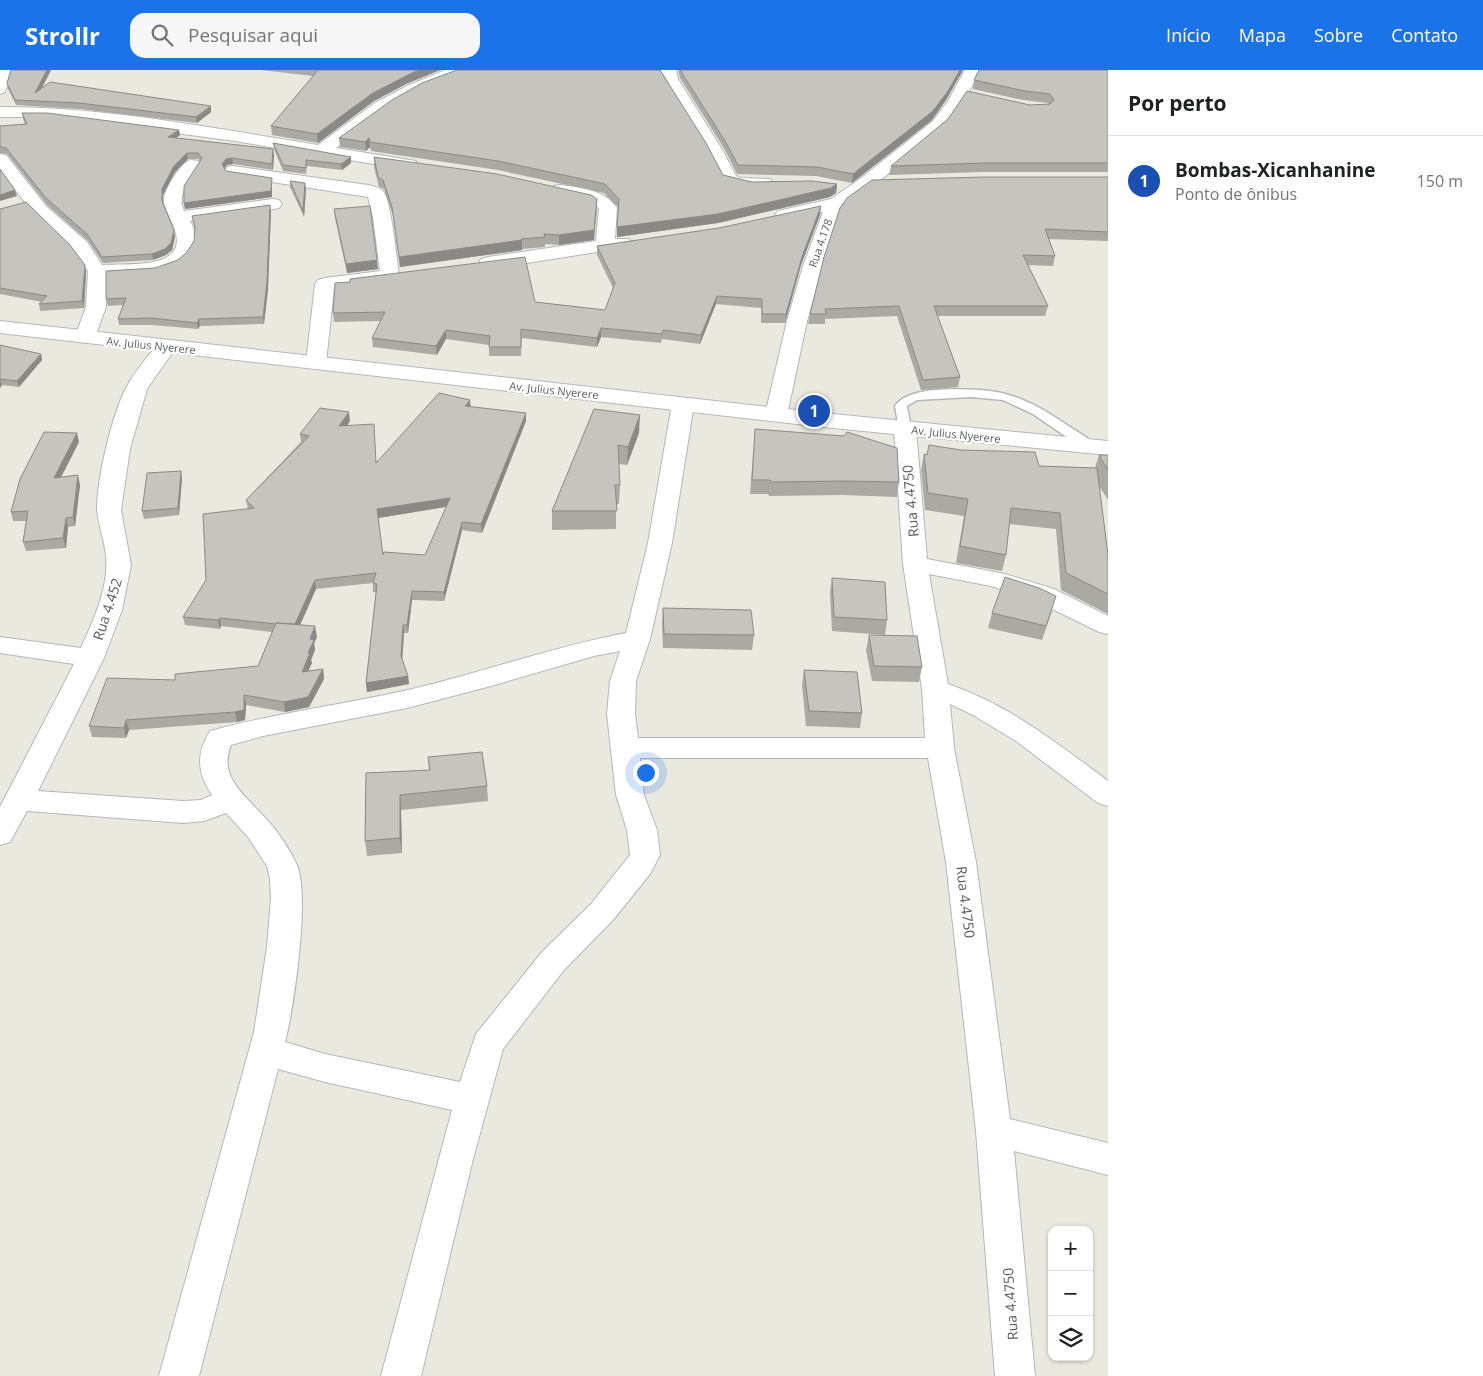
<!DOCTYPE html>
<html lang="pt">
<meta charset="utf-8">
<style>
:root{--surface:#fff;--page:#f6f6f6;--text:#202124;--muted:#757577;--line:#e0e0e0;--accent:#1a73e8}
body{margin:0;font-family:"Open Sans",sans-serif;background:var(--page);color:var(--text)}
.controls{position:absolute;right:15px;bottom:15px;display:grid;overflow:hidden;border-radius:10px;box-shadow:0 1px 4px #0004}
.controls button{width:45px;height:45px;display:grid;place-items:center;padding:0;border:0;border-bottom:1px solid var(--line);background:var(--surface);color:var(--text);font:25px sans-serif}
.you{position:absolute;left:645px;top:702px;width:18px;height:18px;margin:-12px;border:4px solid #fff;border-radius:50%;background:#1a73e8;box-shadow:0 0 0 8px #1a73e833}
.badge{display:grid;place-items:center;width:32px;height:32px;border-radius:50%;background:var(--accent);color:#fff;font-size:16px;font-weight:700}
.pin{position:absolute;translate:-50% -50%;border:2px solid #fff;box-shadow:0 1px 5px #0006}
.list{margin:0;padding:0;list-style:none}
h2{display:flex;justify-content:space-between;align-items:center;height:65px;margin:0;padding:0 20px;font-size:21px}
h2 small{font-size:16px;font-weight:400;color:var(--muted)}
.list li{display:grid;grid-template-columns:32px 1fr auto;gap:15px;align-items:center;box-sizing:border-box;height:90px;padding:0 20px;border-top:1px solid var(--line)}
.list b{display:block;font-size:19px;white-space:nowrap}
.list p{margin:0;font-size:16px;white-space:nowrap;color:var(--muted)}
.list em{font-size:16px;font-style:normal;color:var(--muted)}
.icon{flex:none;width:28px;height:28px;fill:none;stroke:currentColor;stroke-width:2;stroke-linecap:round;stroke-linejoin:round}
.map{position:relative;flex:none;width:1108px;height:1306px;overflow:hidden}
header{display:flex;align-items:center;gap:30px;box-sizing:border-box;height:70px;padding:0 25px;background:var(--accent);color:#fff}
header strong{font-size:24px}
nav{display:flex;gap:28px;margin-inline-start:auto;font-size:18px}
.search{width:350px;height:45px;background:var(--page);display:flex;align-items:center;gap:12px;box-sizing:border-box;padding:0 18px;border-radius:15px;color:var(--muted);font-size:19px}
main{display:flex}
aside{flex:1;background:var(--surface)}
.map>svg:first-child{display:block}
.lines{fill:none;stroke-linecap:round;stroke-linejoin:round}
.lane-casing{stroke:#b3b6ba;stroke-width:3}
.street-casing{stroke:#b3b6ba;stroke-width:2}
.secondary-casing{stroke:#b4b7bc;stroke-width:2}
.lane{fill:#fff;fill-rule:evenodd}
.street{fill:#fff;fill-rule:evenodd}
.secondary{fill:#fff;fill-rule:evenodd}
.wall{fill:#aaa9a3;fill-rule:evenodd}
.shaded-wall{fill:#8b8985}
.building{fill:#c6c4be;stroke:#8b8985;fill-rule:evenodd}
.labels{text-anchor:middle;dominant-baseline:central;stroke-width:4.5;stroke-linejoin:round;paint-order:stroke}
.far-street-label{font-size:11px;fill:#595c60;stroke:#fff}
.street-label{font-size:14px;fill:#595c60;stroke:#fff}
</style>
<header>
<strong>Strollr</strong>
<div class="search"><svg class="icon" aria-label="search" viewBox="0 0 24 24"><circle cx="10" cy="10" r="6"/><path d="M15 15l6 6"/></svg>Pesquisar aqui</div>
<nav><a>Início</a><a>Mapa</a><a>Sobre</a><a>Contato</a></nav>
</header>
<main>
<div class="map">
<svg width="1108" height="1306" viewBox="0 0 1108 1306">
<rect width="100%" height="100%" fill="#eae9e0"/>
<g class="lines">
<defs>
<path id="lane" d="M980,320C1017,322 1044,339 1073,359C1081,364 1090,369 1096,376L1094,379H1084L1033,344L1003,330L971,327L917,330L907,336L911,359L905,363L899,359L895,336C909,316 957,319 980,320Z"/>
<g id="street">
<polygon points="0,0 13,0 5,22 0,24"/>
<path d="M445,0H461L458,5L417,22L387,39L336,78L416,91L418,95L416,99L410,100L235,71L79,50L48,47H0V37C106,37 213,58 318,75L375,33L407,16Z"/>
<polygon points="660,0 676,0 678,9 723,81 736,106 741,108 770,109 773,113 770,117 739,118 723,113 707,81 662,9"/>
<polygon points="965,0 981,0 963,32 945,57 872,117 844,136 837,147 807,251 787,345 784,350 776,351 768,350 765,345 787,251 803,196 823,142 784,150 778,149 775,145 778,141 831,129 860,109 933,51 948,31"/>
<path d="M0,84L6,85L46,136L87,172L102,195C119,194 153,196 167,187C191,172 164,145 164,130C164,120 179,96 188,91C191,89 195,91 199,91L201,95C191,109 176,122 184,141L273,129L279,130L282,134L279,138L273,139L190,151C195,159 196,168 193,177C182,209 134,205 106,206V237L95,267L92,271L85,273L78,271L75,267L86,237L88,201L73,180L34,144L0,100Z"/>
<path d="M233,96L368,115C373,116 379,117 383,121C391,129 397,191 399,206L397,210L390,212L334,219L326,293L323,297L316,299L309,297L306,293L315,214L318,210L325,208L380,201L373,147L368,127L227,105L225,101L227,97Z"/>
<path d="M560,115C581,118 604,119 617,138L615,169H629L632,173L629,177L488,199L481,197L479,193L481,189L488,187L596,171L599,138L587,131L554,124L551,120L554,116Z"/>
<path d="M167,270L174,272L177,276L147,319L130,379L121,440L131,495L122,540L104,588L38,721L183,731L201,730L212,725C197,703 196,684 210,661C275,643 342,635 408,620C481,603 552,577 626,563L648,473L672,334L675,329L683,328L691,329L694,334L672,473L650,569L636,611L635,644L638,668H925L922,619L903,494L894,359L897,354L905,352L913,354L916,359L927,489L1005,504L1054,519L1108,546V564L1099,562L1036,531L991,516L929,504L948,614C1009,635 1057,673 1108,711V736L1098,733L1016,671L973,645L950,634L954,678L976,792L1010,1049L1108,1073V1105L1014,1081L1035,1306H995L976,1061L946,792L928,688H640L644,725L657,760L660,785L650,804L613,850L564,900L503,979L473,1089L421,1306H381L452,1040L325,1012L278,999L199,1306H159L254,962L267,877L271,828L270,809L267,796L248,767L226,743L204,751L183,753L27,741L10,772L0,775V737L74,594L0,583V567L81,578C93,551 109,517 106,487C105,471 98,455 97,439C97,408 112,345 126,318C135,301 148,286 160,272ZM620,581L610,611L607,644L616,725L627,760L630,785L591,834L542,882L476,964L460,1012L325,984L285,972C294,937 310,827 297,795C290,780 279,763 268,751C249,728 217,709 231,675L263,666L407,638L491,616L594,586Z"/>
</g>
<polygon id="secondary" points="0,251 823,343 1108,371 1108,385 823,357 0,263"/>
</defs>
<use href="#lane" class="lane-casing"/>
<use href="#street" class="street-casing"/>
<use href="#secondary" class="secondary-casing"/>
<use href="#lane" class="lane"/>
<use href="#street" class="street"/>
<use href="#secondary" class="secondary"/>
</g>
<g class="wall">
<polygon points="11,0 51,0 42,18 211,42 197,53 80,39 16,35 8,19 7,13"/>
<polygon points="261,0 440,0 406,14 374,31 318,73 272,65 271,56 313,6"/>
<polygon points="678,0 963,0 946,30 932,50 852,113 816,106 737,104 725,80 680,8"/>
<polygon points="1108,0 1108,102 983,102 889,105 891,96 1030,35 1049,34 1048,33 1023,30 973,19 974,10"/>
<polygon points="661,1 723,105 752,112 837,114 836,123 830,127 718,153 617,167 619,138 604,123 498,100 371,81 370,77 366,81 340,77 339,68"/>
<polygon points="22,43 179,60 180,65 176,68 274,85 273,100 233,94 227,95 225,98 226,101 272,114 272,127 185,139 184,133 200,91 199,89 188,89 175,102 163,125 163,133 175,167 172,180 166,185 153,190 103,193 88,171 47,135 7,84 0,83 0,56 25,54 23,49"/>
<polygon points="273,73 351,87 351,93 342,100 307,96 306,104 283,101 274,79"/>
<polygon points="374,87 597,139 594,170 559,175 545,174 545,177 522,179 522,180 400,197 393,146 384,119 379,117 374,97"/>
<polygon points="1108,107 1108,171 1049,169 1055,186 1053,196 1028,195 1048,236 1045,246 937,246 960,307 958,317 921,320 897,246 825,249 825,254 808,254 810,244"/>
<polygon points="290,111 306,119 304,147 290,117"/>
<polygon points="0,139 86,202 84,238 40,241 39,234 42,232 0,224"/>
<polygon points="334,139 378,199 347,203 335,148"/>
<polygon points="271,141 268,219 264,254 200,256 198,259 152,255 119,255 118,249 123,235 108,236 106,229 155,198 178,190 187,182 194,171 195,159 192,146"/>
<polygon points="820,145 801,195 785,253 761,253 761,238 716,234 700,274 662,269 661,273 601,267 597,277 522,268 521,286 489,286 489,275 446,269 437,285 373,277 372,268 381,251 334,252 333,243 535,232 605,240 613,218 597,185 597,176"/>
<polygon points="0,275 41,284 42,290 19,317 2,315 0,318"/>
<path d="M471,337L526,343V351L482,463L462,460L444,531L412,530L408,563H404L402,589L408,606L409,614L367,622L366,613L376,522H373V513L316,519L300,555L317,567L314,573L315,580L311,590L312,593L308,601L323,599L324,609L309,637L285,642L246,635L245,650L237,652L129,660L126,668L92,667L89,656L175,610L258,596L272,562L221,556L220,559L185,555L183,547L206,510L248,439L246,430L301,372L300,364L350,351L347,356L377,392ZM446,437L425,485H383L378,448Z"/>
<polygon points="594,339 639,363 627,395 619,394 620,415 619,434 616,434 616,459 552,460 552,441"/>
<polygon points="755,359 899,412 897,427 843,425 769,426 768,424 750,424"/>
<polygon points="79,372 61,407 80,415 75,456 68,457 66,478 26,481 23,472 26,451 13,451 11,442"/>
<polygon points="924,384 1039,396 1095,398 1099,385 1108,385 1108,430 1099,416 1108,485 1108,544 1061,520 1056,459 1009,454 1006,485 1002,501 956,493 964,446 925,440 921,400"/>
<polygon points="182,408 179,445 144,449 142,441"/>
<polygon points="832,508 887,550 885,565 832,561 830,522"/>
<polygon points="663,538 754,565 752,580 663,578 662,553"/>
<polygon points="1052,541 1042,570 988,558 992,543"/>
<polygon points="869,565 922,597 919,612 872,611 866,580"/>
<polygon points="804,600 862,643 860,658 806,656 802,615"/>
<polygon points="428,687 487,716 488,731 401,740 402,783 367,786 365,771 366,703 429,700"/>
</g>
<g class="shaded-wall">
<polygon points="47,0 51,0 36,29 35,23"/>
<polygon points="419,0 440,0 406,14 374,31 318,73 317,64 373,23 406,6"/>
<polygon points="960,0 963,0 946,30 932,50 852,113 853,104"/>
<polygon points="211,36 211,42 197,53 196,47"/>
<polygon points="179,60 180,65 169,73 168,67"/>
<polygon points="369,68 370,77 366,81 365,72"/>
<polygon points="273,79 274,85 273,100 272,94"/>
<polygon points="187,83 188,89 175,102 163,125 163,137 162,119 174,96"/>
<polygon points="351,87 351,93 342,100 341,94"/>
<polygon points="232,88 233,94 227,95 223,100 222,94 226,89"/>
<polygon points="272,108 272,127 185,139 184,133"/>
<polygon points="305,113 306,119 304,147 303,141"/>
<polygon points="837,114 836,123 830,127 718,153 617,167 617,157"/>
<polygon points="15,120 17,126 0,131 0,125"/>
<polygon points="597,129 594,170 559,175 559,165"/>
<polygon points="270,135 271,141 268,219 264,254 263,247"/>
<polygon points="821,136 820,145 801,195 785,253 786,244 802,187"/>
<polygon points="174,160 175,167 172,180 166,185 153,190 152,184"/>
<polygon points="522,170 522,180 400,197 399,187"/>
<polygon points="377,190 378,199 347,203 346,194"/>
<polygon points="85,195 86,202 84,238 82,231"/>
<polygon points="717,226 716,234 700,274 701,265"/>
<polygon points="199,249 200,256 198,259 197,253"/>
<polygon points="601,258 601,267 597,277 597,268"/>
<polygon points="446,260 446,269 437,285 436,276"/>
<polygon points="41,284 42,290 19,317 17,311"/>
<polygon points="0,309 2,315 0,318"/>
<polygon points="470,330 471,339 465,336"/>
<polygon points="349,342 350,351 340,365 339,356"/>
<polygon points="526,343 526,351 482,463 481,454"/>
<polygon points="640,345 639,363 627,395 628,377"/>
<polygon points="77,363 79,372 56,417 54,408"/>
<polygon points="181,401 182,408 179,445 178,438"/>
<polygon points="78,405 80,415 75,456 73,447"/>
<polygon points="450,428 451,436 378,448 377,439"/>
<polygon points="66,448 68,457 66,478 63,468"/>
<polygon points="462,452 462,460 444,531 444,522"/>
<polygon points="315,510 316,519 296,564 294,556"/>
<polygon points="412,521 412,530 408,563 407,555"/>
<polygon points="220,548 221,556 220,559 218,550"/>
<polygon points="403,555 404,563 402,595 401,586"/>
<polygon points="315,556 317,567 314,573 315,580 311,590 312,593 303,612 302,602 310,569"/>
<polygon points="323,599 324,609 309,637 285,642 284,632"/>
<polygon points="408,606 409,614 367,622 366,613"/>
<polygon points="244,625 246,635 245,650 237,652 235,642"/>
<polygon points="126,650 129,660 126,668 124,658"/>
<polygon points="400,725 401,740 402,783 400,768"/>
</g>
<g class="building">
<polygon points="11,0 47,0 35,23 50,12 211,36 196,47 79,33 15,30 7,13"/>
<polygon points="318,0 419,0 406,6 373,23 317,64 271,56"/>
<polygon points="457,0 660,0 706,73 723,105 752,112 812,111 837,114 831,118 718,144 617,157 619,129 605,114 498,91 370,72 369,68 365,72 339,68 392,30 422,13"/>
<polygon points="680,0 960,0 948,21 933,41 853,104 817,97 738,95 725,71"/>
<polygon points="979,0 1108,0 1108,93 985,93 891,96 948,49 967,21 1030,35 1050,34 1054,30 1050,24 1025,21 974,10"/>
<polygon points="22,43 47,43 179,60 168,67 273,79 272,94 232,88 226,89 222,94 226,101 272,108 271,121 184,133 184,116 202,88 198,83 187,83 174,96 162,119 162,131 174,160 171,173 165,179 152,184 102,187 87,164 46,128 6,78 0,77 0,56 27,54"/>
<polygon points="273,73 351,87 341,94 306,90 306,98 283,95"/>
<polygon points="374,87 497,104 591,125 597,129 594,160 559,165 544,164 545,167 521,169 522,170 399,187 392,137 383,110 378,107"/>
<polygon points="0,99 15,120 0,125"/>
<polygon points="985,107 1108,107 1108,162 1045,159 1055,186 1023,185 1048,236 934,236 960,307 923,310 899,236 825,239 826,244 810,244 824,187 840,138 847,128 872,110"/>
<polygon points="290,111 305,113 303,141"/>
<polygon points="26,132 70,175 85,195 82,231 39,234 47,226 0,218 0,139"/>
<polygon points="270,135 267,212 263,247 199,249 197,253 151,248 118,249 126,228 106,229 106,201 155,198 178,190 187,182 194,171 195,157 192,146"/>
<polygon points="370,136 377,190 346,194 334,139"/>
<polygon points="821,136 802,187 786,244 762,244 762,229 717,226 701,265 663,260 662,264 601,258 597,268 521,259 521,277 489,277 490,266 446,260 436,276 372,268 385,242 333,243 335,213 350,212 350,209 525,187 535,232 605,240 615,213 597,176 719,158"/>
<polygon points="0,275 41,284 17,311 0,309"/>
<path d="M439,323L470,330L465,336L526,343L481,454L462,452L444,522L412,521L407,555H403L401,586L408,606L366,613L377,514L373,513L376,503L315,510L295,554L276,553V554L220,548L218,550L183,547L206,510L203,444L254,438L246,430L309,366L300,364L320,338L349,342L339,356L374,354L376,393ZM450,428L425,485L384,482L383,485L377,439Z"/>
<polygon points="594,339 640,345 628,377 618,375 620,415 615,415 617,441 552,441"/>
<polygon points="755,359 844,366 847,362 897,378 899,412 845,411 771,412 770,410 752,410"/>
<polygon points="44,362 77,363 54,408 78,405 73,447 66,448 63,468 23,472 28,441 11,442 20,409"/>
<polygon points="929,375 961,380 1035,382 1039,396 1097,398 1108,485 1108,524 1066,503 1060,443 1011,438 1006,485 960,476 968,429 928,423 924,384 927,385"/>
<polygon points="1099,385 1108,385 1108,400"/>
<polygon points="181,401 178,438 142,441 147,403"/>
<polygon points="1005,507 1039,518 1056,526 1046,556 992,543"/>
<polygon points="832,508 885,512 887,550 834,547"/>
<polygon points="663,538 751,540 754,565 664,564"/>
<polygon points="276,553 315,556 310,569 314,570 308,583 310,583 302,602 323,599 308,627 284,632 244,625 244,640 235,642 126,650 124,658 89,656 107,608 175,610 175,604 258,596"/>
<polygon points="869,565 917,566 922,597 874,596"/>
<polygon points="804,600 857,602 862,643 809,641"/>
<polygon points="482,682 487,716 400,725 400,768 365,771 366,703 430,700 428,687"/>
</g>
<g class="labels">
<g class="far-street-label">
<text transform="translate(820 173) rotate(-71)">Rua 4.178</text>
<text transform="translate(151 275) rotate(6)">Av. Julius Nyerere</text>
<text transform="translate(554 320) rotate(6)">Av. Julius Nyerere</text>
<text transform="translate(956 364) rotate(6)">Av. Julius Nyerere</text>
</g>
<g class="street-label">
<text transform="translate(910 431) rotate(-95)">Rua 4.4750</text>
<text transform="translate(107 539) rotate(-72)">Rua 4.452</text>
<text transform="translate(966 832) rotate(83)">Rua 4.4750</text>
<text transform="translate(1010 1234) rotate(-94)">Rua 4.4750</text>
</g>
</g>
</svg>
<div class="controls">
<button>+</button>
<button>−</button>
<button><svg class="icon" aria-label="layers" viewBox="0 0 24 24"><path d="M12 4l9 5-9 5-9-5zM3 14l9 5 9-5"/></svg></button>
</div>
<div class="you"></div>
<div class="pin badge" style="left:814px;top:341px;background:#1a4fb4">1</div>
</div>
<aside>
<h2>Por perto<small></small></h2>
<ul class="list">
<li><span class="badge" style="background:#1a4fb4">1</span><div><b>Bombas-Xicanhanine</b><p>Ponto de ônibus</p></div><em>150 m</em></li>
</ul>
</aside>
</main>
